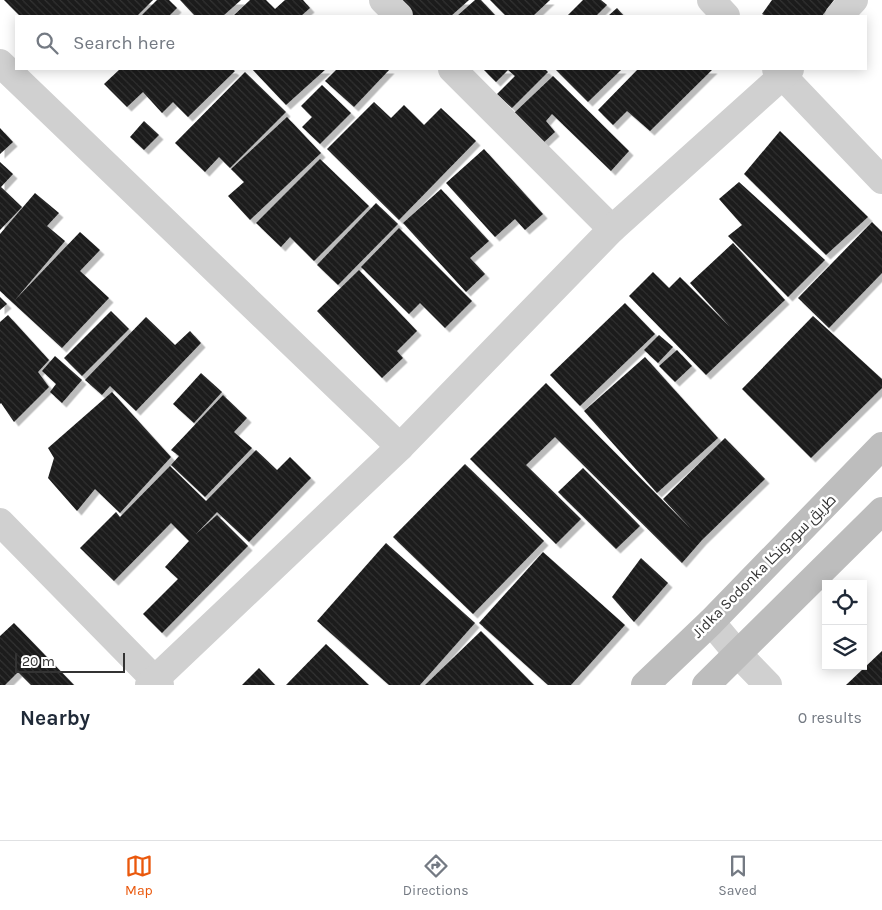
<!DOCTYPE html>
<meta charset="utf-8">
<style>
:root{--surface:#fff;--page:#f6f6f7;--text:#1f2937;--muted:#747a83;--line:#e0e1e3;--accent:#ea580c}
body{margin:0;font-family:Karla,Cairo,sans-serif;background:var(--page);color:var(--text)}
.controls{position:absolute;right:15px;bottom:15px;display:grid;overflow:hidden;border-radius:0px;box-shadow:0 2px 12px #0003}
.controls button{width:45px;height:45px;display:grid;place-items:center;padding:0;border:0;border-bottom:1px solid var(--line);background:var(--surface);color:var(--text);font:25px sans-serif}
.scale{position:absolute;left:15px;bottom:12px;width:110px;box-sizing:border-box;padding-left:5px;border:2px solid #333;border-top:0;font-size:14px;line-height:18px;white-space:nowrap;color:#333;-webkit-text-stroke:4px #fff;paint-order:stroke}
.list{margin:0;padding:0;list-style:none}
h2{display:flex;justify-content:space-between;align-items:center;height:65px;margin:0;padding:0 20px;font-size:21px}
h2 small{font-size:16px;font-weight:400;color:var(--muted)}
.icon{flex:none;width:28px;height:28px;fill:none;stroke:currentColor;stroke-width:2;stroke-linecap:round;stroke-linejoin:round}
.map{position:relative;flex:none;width:882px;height:685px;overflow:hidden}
.search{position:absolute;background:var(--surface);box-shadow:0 2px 12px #0003;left:15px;right:15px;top:15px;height:55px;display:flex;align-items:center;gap:12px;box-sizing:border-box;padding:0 18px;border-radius:0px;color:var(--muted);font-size:19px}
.sheet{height:155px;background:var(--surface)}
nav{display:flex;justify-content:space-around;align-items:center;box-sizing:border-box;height:70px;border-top:1px solid var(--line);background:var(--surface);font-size:14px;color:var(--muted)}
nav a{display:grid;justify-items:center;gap:2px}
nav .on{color:var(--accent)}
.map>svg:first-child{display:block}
.building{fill:url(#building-back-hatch);filter:url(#shadow)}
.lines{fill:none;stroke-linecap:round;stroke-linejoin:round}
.minor{stroke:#d0d0d0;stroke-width:28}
.secondary{stroke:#bdbdbd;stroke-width:28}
.labels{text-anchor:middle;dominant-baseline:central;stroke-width:5;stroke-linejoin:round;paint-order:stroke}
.street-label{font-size:15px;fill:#333;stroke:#fff}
</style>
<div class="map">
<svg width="882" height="685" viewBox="0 0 882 685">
<defs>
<pattern id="building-back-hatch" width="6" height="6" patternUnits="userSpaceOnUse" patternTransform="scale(1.25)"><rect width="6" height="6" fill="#1a1a1a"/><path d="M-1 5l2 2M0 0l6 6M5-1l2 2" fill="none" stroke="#333"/></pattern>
<filter id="shadow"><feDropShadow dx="4.5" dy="4.5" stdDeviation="0" flood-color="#0004"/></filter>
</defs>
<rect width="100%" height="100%" fill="#fff"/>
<g class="building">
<polygon points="4,0 153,0 137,16 20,16"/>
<polygon points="157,0 169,0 177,8 169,16 141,16"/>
<polygon points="180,0 241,0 223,16 195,16"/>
<polygon points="250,0 266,0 275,9 285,0 303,0 310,8 301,16 233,16"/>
<polygon points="392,0 469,0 451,16 419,16 417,15 416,16 408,16"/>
<polygon points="475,0 481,0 496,16 457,16"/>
<polygon points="490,0 550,0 533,16 506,16"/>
<polygon points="583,0 601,0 607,5 596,16 567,16"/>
<polygon points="772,0 834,0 822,16 766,16 762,14"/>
<polygon points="617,8 624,16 608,16"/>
<polygon points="120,69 232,69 235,71 188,117 173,102 162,113 143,92 127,107 104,84"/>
<polygon points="252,69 326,69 286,105"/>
<polygon points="337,69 390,69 354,107 325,81"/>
<polygon points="483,69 545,69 548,72 512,108 497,94 515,76 508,70 496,82"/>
<polygon points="555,69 622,69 588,102"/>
<polygon points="638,69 713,69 650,131 627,111 613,125 598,110"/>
<polygon points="245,72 286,112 230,168 219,157 205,172 175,143"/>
<polygon points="553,76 629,151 611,171 552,114 546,121 555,132 542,144 512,115"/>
<polygon points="322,85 351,113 320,144 302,127 312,117 301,106"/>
<polygon points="374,102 391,118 404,105 424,125 441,108 476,141 399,220 327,149"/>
<polygon points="287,117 321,153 250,220 228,196 244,182 231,169"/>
<polygon points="144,121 159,135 144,150 130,137"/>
<polygon points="0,128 13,142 0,154"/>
<polygon points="780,131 868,217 826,255 744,174"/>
<polygon points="484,149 543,214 525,230 515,219 495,237 446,183"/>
<polygon points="320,159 369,206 314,261 290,237 281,247 256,223"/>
<polygon points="0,162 13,174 1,187 22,207 0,230"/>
<polygon points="739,182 825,260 788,297 728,236 742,225 719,199"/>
<polygon points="441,189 489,241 470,258 485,274 466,292 403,223"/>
<polygon points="35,193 59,213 47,226 65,241 15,300 80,232 100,250 80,271 109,298 62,348 0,291 0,234"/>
<polygon points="376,203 398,224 338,285 317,265"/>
<polygon points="872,222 882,232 882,273 829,328 798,298"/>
<polygon points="399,228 472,301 445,328 420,303 409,314 361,267"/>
<polygon points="733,243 785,300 706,375 629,296 653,272 669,288 680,277 730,327 690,283"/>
<polygon points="359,270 417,331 397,351 403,358 382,378 317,311"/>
<polygon points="0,297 7,304 0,310"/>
<polygon points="625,303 655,334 580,406 550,375"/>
<polygon points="111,311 129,329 82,376 64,358"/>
<polygon points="8,315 49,360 38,372 49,387 14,422 1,403 0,404 0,322"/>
<polygon points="813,316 882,379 882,388 811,458 742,389"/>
<polygon points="146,317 175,345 190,331 201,343 136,411 110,386 102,395 85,380"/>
<polygon points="659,335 673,347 658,363 644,350"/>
<polygon points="677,350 692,366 675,382 659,366"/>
<polygon points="55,356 82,380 62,403 50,392 56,384 42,371"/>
<polygon points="645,357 718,438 657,493 584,411"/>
<polygon points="201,373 222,392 194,423 173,404"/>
<polygon points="546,383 692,530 663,499 725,438 765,479 702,540 682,563 555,437 526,465 581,519 556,544 470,459"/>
<polygon points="112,392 171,457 120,513 95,489 77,511 48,478 54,458 48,448"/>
<polygon points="223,395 247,418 234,432 252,448 205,497 171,465 179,456 171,450"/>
<polygon points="256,450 277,470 290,457 311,478 249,542 217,512 196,534 217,515 248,546 162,633 143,614 178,579 165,567 189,541 171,523 114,581 80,548 116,512 120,517 170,466 206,501"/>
<polygon points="465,464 544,541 473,614 393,537"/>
<polygon points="583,468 640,526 616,549 558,492"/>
<polygon points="386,543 475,623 420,685 389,685 317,621"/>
<polygon points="543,552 625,625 571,685 548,685 479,623"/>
<polygon points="641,558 668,583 634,622 612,597"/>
<polygon points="14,623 74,685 31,685 18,672 5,685 0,685 0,636"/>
<polygon points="481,631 534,685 425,685"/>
<polygon points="326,644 369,685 286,685"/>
<polygon points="882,651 882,685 846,685"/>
<polygon points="259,668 275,685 242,685"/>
</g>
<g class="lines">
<g class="minor">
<polyline points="383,0 399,16"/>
<polyline points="711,0 726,16"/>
<polyline points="839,16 854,0"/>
<polyline points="0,63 400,447"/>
<polyline points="452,69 612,229"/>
<polyline points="776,69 882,180"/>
<polyline points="0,522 160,685"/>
<polyline points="711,622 737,653 768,685"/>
<polyline points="149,685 400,447 612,229 790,69"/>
</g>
<g class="secondary">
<polyline points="645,685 711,622 882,446"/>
<polyline points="706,685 882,511"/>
</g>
</g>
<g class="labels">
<g class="street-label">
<text transform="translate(764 566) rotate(-45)">Jidka Sodonka طريق سودونكا</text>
</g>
</g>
</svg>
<div class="controls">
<button><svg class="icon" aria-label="locate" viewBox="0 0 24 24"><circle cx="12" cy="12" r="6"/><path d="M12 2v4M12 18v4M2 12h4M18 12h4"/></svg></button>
<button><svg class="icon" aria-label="layers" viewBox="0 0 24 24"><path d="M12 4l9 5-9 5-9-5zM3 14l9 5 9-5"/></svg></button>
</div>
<div class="scale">20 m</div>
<div class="search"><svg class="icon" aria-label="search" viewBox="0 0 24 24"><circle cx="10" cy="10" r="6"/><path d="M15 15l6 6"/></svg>Search here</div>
</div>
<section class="sheet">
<h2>Nearby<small>0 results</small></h2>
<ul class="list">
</ul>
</section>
<nav>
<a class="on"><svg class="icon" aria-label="map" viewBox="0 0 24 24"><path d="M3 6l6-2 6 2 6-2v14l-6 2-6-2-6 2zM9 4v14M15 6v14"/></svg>Map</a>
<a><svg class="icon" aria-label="directions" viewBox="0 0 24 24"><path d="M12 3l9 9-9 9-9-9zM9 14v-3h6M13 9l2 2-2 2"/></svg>Directions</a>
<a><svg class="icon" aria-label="saved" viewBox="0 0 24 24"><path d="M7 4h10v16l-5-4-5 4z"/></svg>Saved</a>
</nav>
